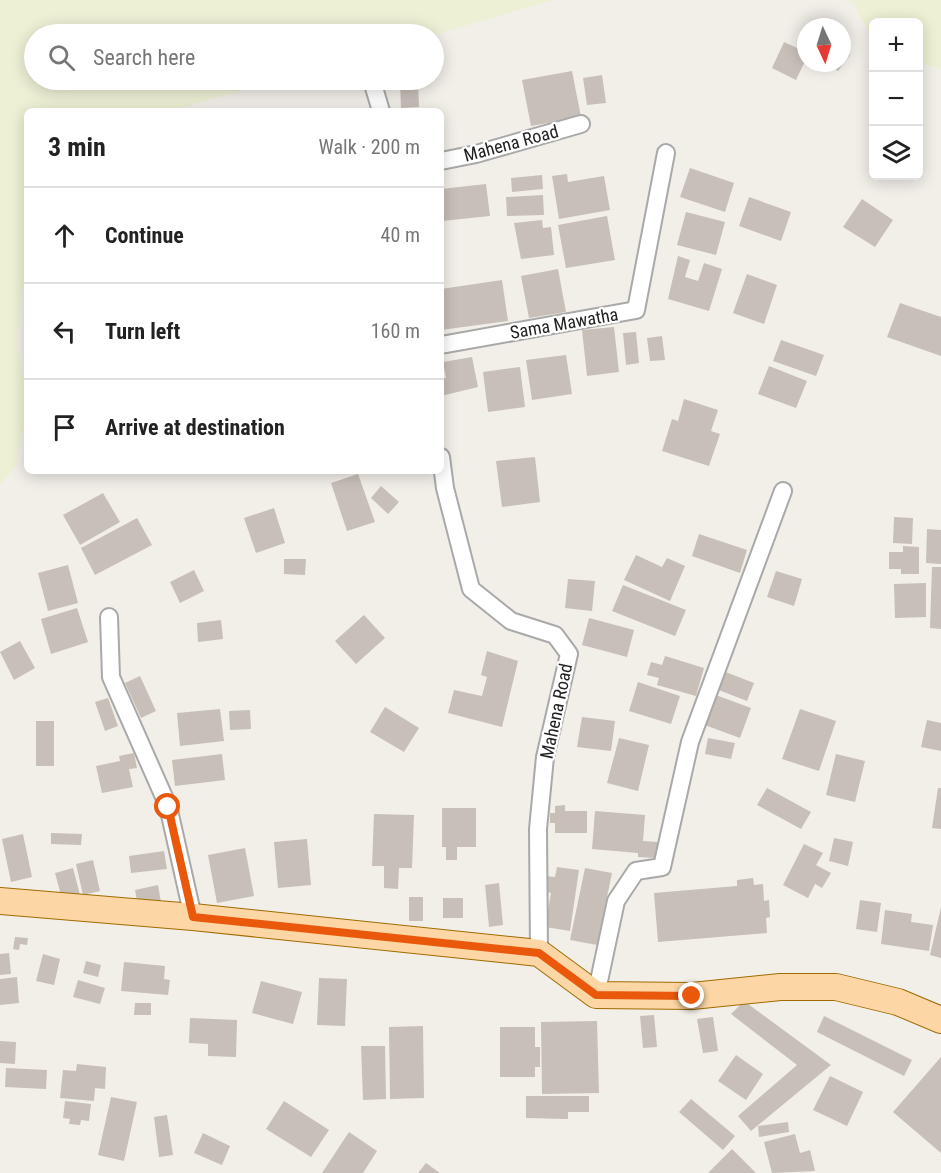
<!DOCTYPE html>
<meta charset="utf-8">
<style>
:root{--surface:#fff;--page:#f6f6f6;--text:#222;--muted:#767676;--line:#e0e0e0}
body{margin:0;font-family:"Roboto Condensed",sans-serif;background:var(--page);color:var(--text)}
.controls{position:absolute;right:18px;top:18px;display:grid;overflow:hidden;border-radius:9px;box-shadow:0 3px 15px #0003}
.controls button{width:54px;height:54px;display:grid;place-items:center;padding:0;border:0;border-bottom:2px solid var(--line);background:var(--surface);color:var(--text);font:30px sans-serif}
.compass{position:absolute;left:797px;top:18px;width:54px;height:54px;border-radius:50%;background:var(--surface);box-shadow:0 3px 15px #0003;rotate:176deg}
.stop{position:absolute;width:18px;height:18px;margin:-14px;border:4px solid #ea580c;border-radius:50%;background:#fff}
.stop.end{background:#ea580c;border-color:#fff;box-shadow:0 2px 6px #0008}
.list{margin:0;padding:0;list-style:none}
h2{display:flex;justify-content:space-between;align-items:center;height:78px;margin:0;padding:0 24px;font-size:26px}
h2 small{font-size:20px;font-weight:400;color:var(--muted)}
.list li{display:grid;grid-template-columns:39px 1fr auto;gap:18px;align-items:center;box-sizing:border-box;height:96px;padding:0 24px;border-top:2px solid var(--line)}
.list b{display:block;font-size:22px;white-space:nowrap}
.list em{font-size:20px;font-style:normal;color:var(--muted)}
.icon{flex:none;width:33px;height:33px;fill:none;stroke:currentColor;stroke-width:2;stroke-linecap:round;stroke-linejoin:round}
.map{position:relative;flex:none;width:941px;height:1173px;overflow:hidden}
.search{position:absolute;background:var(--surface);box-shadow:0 3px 15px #0003;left:24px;top:24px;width:420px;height:66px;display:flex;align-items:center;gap:15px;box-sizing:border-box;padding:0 21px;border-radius:33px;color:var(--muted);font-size:22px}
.panel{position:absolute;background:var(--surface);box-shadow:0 3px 15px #0003;left:24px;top:108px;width:420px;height:366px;border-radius:9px}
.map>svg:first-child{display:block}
.farmland{fill:#eef0d5}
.building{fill:#c7bfb8}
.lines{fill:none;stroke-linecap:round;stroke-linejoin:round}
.minor-casing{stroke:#a9a9a9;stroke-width:20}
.primary-casing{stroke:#a06b00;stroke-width:28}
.minor{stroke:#fff;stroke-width:16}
.primary{stroke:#fcd6a4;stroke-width:26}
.route{stroke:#ea580c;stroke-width:8}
.labels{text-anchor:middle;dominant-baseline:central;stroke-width:4.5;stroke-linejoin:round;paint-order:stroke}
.street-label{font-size:18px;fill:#222;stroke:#fff}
</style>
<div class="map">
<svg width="941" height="1173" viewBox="0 0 941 1173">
<rect width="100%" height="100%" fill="#f2efe9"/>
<g class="farmland">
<polygon points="0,0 553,0 434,35 34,34 34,80 279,80 170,111 27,111 27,243 17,341 27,405 16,466 0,485"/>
<polygon points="848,0 941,0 941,69 919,63 918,22 874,22 873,42 854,3"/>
</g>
<g class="building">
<polygon points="784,42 806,52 806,59 796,80 772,68"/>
<polygon points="842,49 850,55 838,71 826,63 842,63"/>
<polygon points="572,71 581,117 531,126 522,80"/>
<polygon points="602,75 606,103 587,105 583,78"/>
<polygon points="400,82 418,82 419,107 401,108"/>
<polygon points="690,168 734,183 725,212 680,197"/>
<polygon points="567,174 568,182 604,176 610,210 559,219 552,176"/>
<polygon points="542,175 543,189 512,192 511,178"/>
<polygon points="486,184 490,216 442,221 441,189"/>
<polygon points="543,195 544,215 507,216 506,197"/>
<polygon points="749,197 791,212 781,241 739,226"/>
<polygon points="862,199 893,220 875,247 843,227"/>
<polygon points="686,212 725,222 716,255 677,245"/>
<polygon points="607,216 615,260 566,268 558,225"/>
<polygon points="542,220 543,228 551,227 554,255 521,259 514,223"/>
<polygon points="678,256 690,260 685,277 698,281 704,263 722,269 709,311 668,299"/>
<polygon points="558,269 566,312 529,318 521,276"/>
<polygon points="747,274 777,285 764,324 733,313"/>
<polygon points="502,280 508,321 441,330 441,289"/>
<polygon points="900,303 941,317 941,356 887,337"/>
<polygon points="614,327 619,372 587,376 582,330"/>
<polygon points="636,332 639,363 626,365 623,333"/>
<polygon points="662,336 665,360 650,361 647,338"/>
<polygon points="781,340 824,355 816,376 773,361"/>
<polygon points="566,355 572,394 532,400 526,360"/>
<polygon points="472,357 478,387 441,396 441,379 446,378 443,362"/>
<polygon points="769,366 807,381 796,408 758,394"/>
<polygon points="520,367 525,407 488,412 483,372"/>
<polygon points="684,399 718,410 711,431 720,434 709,466 662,451 672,419 678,421"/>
<polygon points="535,457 540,502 502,507 496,461"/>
<polygon points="358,474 375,522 347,531 331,483"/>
<polygon points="381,486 399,502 388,514 371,498"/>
<polygon points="103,493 120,522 80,545 63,515"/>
<polygon points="274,508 285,543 256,553 244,518"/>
<polygon points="894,517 913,518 912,544 893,543"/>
<polygon points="137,518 152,545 95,575 81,548"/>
<polygon points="927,529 941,530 941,564 926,563"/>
<polygon points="699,534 747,550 740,573 692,556"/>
<polygon points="903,546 919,547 919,574 901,574 901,569 889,569 889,552 903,552"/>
<polygon points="636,555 662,567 667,558 685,566 670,601 624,580"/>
<polygon points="284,559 306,559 305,575 284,574"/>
<polygon points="68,565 78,603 48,611 38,573"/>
<polygon points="932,567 941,567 941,629 930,628"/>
<polygon points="194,570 204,591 180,603 170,582"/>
<polygon points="776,571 802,579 794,606 767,597"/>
<polygon points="568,579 595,581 592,611 565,608"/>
<polygon points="926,583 926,617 895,618 894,584"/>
<polygon points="623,585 686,610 675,636 612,611"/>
<polygon points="77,608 88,642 51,654 41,619"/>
<polygon points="364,615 385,638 356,664 335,641"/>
<polygon points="589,618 634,630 627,657 582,645"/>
<polygon points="221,620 223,639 198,642 197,623"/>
<polygon points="20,641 35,668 14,680 0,652"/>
<polygon points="487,651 518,661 502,727 448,713 454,690 482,696 487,677 481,675"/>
<polygon points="665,656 704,668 696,696 657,685 659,678 647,675 651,662 662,665"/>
<polygon points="723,671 754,683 747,701 716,689"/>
<polygon points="140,676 156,711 141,718 125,683"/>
<polygon points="638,682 680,696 671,724 629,711"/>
<polygon points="713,694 751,708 740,738 702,724"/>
<polygon points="108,698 118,726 105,731 95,702"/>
<polygon points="385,707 419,728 404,752 370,732"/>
<polygon points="220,709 224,741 180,746 177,713"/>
<polygon points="800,709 836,721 819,771 782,759"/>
<polygon points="250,710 251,729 230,730 229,711"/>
<polygon points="582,717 615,721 611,751 577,747"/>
<polygon points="927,720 941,723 941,751 921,747"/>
<rect x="36" y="721" width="18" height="45"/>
<polygon points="619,738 649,745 638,791 607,783"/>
<polygon points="708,738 735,743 731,759 705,754"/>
<polygon points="134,753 137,768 129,769 133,787 102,793 96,766 120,761 119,756"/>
<polygon points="222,754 225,780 175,786 172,760"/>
<polygon points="836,754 865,761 855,802 826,795"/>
<polygon points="767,788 811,812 801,829 757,805"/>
<polygon points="938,788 941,788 941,829 932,828"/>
<polygon points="565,805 565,811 587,811 587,833 555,833 555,823 550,823 550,813 555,813 555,806"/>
<polygon points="442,808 476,808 476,847 457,847 457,860 446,860 446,847 442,847"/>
<polygon points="595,811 645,815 643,841 658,842 656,858 638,857 638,853 592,849"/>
<polygon points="374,814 414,815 412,868 399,868 398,889 384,888 384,866 372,866"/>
<polygon points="51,833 82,834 81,845 51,844"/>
<polygon points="23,834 32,877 11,882 2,839"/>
<polygon points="834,838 853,842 848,866 829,861"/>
<polygon points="307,839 311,885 278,888 274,842"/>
<polygon points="804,844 823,853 816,865 831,873 822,888 815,884 808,898 783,885"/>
<polygon points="245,848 254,896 217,903 208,855"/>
<polygon points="164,851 167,869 131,873 129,856"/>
<polygon points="93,860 100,891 83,895 76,864"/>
<polygon points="557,867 579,870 570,931 545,927 551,893 543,891 545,876 555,877"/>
<polygon points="73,868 80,895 62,899 55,873"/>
<polygon points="585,868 612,873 597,945 570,940"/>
<polygon points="753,878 754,885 763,884 764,901 769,900 770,917 766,918 767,933 658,942 654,893 737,886 737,880"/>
<polygon points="499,883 503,925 489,927 485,885"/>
<polygon points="158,885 162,908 139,912 135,890"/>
<rect x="409" y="897" width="14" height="24"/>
<rect x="443" y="898" width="20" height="20"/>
<polygon points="860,900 881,903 877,932 856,929"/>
<polygon points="941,907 941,958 930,955"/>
<polygon points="885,910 912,914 911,922 933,925 929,951 881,944"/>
<polygon points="15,937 28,938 27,945 20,944 19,950 13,949"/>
<polygon points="9,953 11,974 0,975 0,954"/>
<polygon points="43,954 60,959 54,985 36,981"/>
<polygon points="86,961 101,965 98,977 83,973"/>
<polygon points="124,962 165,966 164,979 170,980 168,995 121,991"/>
<polygon points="17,977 19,1003 0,1005 0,979"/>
<polygon points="319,978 347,979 345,1026 317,1025"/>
<polygon points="78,980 105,988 100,1004 73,997"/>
<polygon points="261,981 302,992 293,1024 252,1013"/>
<polygon points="744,1001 831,1065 751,1131 738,1116 797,1065 731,1014"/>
<polygon points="135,1003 151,1003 151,1015 134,1015"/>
<polygon points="654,1015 657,1047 643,1048 640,1016"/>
<polygon points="824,1016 912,1060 904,1076 817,1032"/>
<polygon points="713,1017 718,1051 703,1053 697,1019"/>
<polygon points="190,1018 237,1020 236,1057 208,1056 208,1044 189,1043"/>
<polygon points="597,1021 599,1093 542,1094 541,1022"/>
<polygon points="423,1026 424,1098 390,1099 389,1027"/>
<polygon points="500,1027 535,1027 535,1047 540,1047 540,1067 535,1067 535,1077 500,1077"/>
<polygon points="0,1041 16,1042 15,1064 0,1063"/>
<polygon points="361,1046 385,1046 386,1099 363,1100"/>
<polygon points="736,1055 763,1074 746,1100 718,1081"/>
<polygon points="941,1057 941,1153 893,1112"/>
<polygon points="77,1064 106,1067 105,1089 95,1088 94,1101 60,1098 63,1070 76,1071"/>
<polygon points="6,1068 47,1070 46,1089 5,1087"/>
<polygon points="830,1076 863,1092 847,1126 813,1110"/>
<polygon points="526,1096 589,1096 589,1112 568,1112 568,1119 526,1118"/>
<polygon points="111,1097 137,1102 124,1161 98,1155"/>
<polygon points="691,1099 735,1136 723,1150 679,1112"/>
<polygon points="65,1101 91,1104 89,1121 81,1120 80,1125 69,1124 70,1119 63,1118"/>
<polygon points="284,1101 329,1130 311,1157 266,1129"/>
<polygon points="167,1115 173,1155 159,1157 154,1117"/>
<polygon points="788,1122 789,1132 759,1137 758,1126"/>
<polygon points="349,1132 377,1151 363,1173 322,1173"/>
<polygon points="203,1133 230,1146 222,1165 194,1153"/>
<polygon points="795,1134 800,1153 810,1150 815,1171 772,1173 764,1142"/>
<polygon points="732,1149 756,1173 708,1173"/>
<polygon points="426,1163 440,1173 418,1173"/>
</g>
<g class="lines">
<defs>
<g id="minor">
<polyline points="372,81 381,111"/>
<polyline points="441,161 476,154 581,124"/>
<polyline points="441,345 636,310 666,153"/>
<polyline points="441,457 445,488 471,589 511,621 555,635 569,654 545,757 538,829 539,953"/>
<polyline points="109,617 111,677 168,806 193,917"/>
<polyline points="596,995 616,901 636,871 662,867 690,742 783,491"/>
</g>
<polyline id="primary" points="0,901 193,917 539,953 596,995 692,996 780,987 836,987 898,1002 941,1020"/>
</defs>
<use href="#minor" class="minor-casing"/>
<use href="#primary" class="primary-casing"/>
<use href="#minor" class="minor"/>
<use href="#primary" class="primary"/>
</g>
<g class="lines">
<polyline class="route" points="168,807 193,917 539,953 596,995 692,996"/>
</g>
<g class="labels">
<g class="street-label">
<text transform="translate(511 143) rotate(-15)">Mahena Road</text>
<text transform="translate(564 323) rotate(-10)">Sama Mawatha</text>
<text transform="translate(556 711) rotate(-78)">Mahena Road</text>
</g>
</g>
</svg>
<div class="controls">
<button>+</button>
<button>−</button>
<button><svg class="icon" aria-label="layers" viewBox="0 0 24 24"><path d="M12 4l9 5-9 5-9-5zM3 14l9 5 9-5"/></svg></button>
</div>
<svg class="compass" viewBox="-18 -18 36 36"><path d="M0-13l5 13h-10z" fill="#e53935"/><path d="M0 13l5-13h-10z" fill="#767676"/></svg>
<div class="stop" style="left:168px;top:807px"></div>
<div class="stop end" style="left:692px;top:996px"></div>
<div class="search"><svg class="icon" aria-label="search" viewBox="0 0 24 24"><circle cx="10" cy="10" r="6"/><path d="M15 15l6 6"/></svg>Search here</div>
<section class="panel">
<h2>3 min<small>Walk · 200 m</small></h2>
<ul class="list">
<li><svg class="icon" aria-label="ahead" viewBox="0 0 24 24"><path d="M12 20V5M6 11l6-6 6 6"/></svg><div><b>Continue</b></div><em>40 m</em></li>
<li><svg class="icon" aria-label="left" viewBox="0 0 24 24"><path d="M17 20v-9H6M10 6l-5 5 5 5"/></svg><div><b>Turn left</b></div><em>160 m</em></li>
<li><svg class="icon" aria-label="arrive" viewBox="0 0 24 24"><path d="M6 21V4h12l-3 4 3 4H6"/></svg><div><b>Arrive at destination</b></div></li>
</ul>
</section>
</div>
